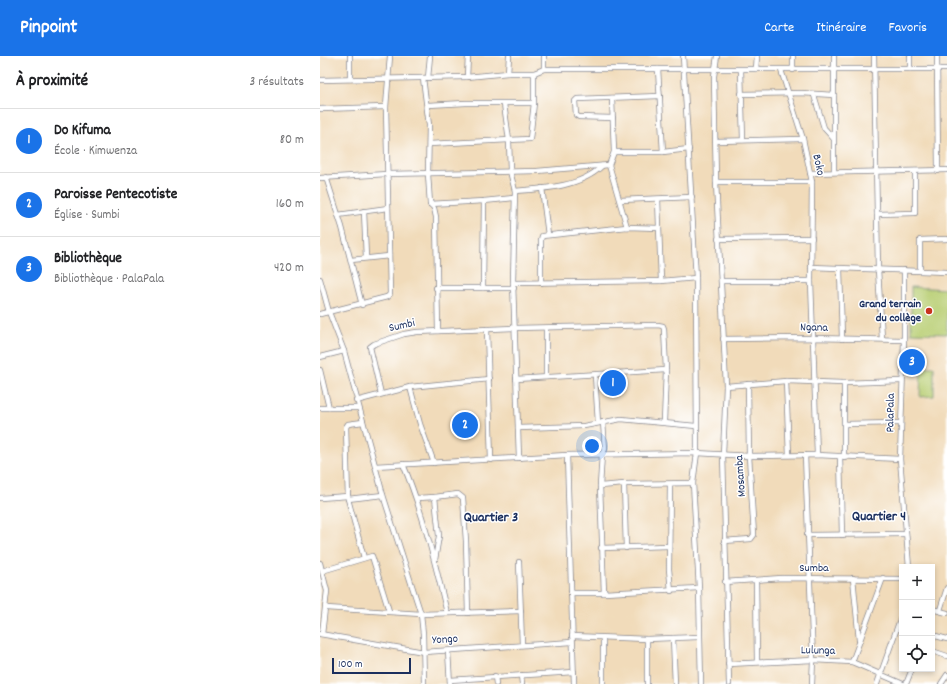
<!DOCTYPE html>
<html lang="fr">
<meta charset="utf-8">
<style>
:root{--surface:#fff;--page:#f2f2f2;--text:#202124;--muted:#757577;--line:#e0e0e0;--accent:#1a73e8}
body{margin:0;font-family:Dekko,sans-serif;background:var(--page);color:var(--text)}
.controls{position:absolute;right:12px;bottom:12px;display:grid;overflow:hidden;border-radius:0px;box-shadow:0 2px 6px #0003}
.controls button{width:36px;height:36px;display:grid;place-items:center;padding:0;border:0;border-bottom:1px solid var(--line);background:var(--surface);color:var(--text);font:20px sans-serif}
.scale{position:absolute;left:12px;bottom:10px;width:79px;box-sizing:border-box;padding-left:4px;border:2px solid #1b2f5e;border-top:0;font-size:11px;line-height:14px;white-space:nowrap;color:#1b2f5e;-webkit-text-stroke:3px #fff;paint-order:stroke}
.you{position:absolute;left:272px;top:390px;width:14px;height:14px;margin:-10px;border:3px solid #fff;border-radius:50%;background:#1a73e8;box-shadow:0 0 0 6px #1a73e833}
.badge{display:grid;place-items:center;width:26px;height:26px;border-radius:50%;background:var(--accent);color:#fff;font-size:13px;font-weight:700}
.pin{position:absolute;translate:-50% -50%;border:2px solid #fff;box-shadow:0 1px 4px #0006}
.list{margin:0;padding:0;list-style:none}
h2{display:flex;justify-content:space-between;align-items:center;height:52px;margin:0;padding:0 16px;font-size:17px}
h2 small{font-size:13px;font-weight:400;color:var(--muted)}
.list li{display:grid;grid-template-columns:26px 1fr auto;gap:12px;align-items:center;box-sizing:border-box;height:64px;padding:0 16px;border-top:1px solid var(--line)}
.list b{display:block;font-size:15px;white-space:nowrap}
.list p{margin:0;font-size:13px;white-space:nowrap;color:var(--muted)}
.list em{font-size:13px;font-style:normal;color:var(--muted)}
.icon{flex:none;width:22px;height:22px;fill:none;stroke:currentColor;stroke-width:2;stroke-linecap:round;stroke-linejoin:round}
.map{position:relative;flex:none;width:627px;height:628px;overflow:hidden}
header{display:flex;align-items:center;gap:24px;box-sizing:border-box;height:56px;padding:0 20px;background:var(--accent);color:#fff}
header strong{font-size:19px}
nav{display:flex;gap:22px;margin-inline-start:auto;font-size:14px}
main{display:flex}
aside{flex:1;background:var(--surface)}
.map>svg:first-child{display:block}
.grass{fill:#b8ce72;stroke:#6a7e68}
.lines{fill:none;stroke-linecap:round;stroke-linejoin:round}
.minor-casing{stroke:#86858c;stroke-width:6}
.minor{stroke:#fff;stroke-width:4.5}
.poi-dot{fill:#c8321e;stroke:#fff;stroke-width:1.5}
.labels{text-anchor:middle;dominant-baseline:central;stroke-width:3;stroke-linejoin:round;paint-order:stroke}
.street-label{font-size:12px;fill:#1b2f5e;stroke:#fff}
.poi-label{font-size:12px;font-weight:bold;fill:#1b2f5e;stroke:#fff;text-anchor:end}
.quarter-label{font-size:14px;font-weight:bold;fill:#1b2f5e;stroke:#fff}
</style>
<header>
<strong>Pinpoint</strong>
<nav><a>Carte</a><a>Itinéraire</a><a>Favoris</a></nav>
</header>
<main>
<aside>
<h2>À proximité<small>3 résultats</small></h2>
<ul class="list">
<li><span class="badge">1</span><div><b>Do Kifuma</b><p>École · Kimwenza</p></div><em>80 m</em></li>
<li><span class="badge">2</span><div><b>Paroisse Pentecotiste</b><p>Église · Sumbi</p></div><em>160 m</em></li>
<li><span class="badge">3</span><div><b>Bibliothèque</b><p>Bibliothèque · PalaPala</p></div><em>420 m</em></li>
</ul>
</aside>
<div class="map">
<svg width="627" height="628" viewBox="0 0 627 628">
<rect width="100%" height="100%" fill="#fff"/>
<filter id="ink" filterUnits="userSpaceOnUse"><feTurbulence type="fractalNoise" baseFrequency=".025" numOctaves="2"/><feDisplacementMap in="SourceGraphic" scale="8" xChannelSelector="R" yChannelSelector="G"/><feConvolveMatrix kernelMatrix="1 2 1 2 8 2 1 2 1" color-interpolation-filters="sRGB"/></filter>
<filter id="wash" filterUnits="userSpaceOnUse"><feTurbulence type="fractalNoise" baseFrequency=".012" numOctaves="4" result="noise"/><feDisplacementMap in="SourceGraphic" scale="16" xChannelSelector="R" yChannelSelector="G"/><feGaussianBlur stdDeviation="0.9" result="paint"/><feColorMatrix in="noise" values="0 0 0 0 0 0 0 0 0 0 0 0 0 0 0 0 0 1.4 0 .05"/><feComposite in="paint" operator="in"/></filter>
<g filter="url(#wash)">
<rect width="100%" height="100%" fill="#f1dbba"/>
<g class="grass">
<polygon points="591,231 627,233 627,278 591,277"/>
<polygon points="601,311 614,311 614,340 600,341"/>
</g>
</g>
<g filter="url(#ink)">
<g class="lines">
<defs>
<g id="minor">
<polyline points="30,0 30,23"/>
<polyline points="363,0 376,222 377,397 373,427 379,532 381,628"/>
<polyline points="397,0 394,20 396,126 406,330 403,398 409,628"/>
<polyline points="514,0 514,115"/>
<polyline points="554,0 558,213 562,283"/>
<polyline points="617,0 618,115"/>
<polyline points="224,13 224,0"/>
<polyline points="338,13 343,96"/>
<polyline points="436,13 437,0"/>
<polyline points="590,13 590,0"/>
<polyline points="421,14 423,84"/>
<polyline points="461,14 483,83 492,126 491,225 497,399"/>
<polyline points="473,14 473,0"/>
<polyline points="188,17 189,0"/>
<polyline points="147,21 148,0"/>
<polyline points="103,22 109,69 108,118 110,148 114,152 116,161 118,275"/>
<polyline points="108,22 110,0"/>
<polyline points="0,24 147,21 188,17 214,17 224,13 627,13"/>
<polyline points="421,38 481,37 514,39"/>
<polyline points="494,39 504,72 513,82"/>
<polyline points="292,42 294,96 289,109 307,171"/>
<polyline points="184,48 189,84 190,115 195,135 193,227 199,402"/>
<polyline points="108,49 146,47 214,47"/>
<polyline points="0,53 66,51"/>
<polyline points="293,62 259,61 256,59 255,45 257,43 340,40"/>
<polyline points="397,85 483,83"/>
<polyline points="109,88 210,83 214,47 214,17"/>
<polyline points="294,96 343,96 369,93"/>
<polyline points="490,117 627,114"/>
<polyline points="6,121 22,171 42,249"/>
<polyline points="0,122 67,118 217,115 289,109"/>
<polyline points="396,126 492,126"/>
<polyline points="222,132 228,179"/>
<path d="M195,135C223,133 261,131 282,110"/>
<polyline points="338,143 341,225"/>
<polyline points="300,144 372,141"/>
<polyline points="110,148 164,145 194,142"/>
<polyline points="44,155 46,202"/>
<polyline points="557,158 595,157 595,115"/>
<polyline points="18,159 68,152"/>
<polyline points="398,183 492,182"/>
<polyline points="31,204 69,200"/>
<polyline points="491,211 627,216"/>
<polyline points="520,213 522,283"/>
<polyline points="584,214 584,284 580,403 589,511"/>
<polyline points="600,215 600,184 627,183"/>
<polyline points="0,223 9,256 24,295 63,439 101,558 103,578 104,628"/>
<polyline points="401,225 491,225"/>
<polyline points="193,227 341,225 376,222"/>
<polyline points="221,227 221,184 222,180 307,171 339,172"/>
<polyline points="116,232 194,232"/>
<polyline points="163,232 164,145"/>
<polyline points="0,258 67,241 70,238 66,51 70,0"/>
<polyline points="226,272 226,321"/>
<polyline points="167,273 171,404"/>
<polyline points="403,283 493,282 584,284"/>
<polyline points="0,301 24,295"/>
<polyline points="0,314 9,352"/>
<polyline points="275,319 278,367"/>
<polyline points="196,323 346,314"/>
<polyline points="466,325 469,399"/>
<polyline points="524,327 524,401"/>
<polyline points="406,330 466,325 524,327 581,325"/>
<polyline points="90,331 100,368 114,407"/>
<polyline points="61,338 50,291 54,288 84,278 97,276 194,272 338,269 343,270 344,273 346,314 344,366"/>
<polyline points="36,345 90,331 169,323"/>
<polyline points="0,352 38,352"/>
<polyline points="43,366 28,368 26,371 28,443 44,502"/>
<polyline points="283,366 285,393 282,398 280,430 284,537"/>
<polyline points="524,368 581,367"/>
<polyline points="198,372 264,370 301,363 376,370"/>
<polyline points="247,399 254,628"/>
<polyline points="485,399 493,604 492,628"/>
<polyline points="520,400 522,479"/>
<path d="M83,408C103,456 115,507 127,557"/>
<polyline points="55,410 247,399 377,397 429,400 497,399 580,403"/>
<polyline points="304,428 306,492"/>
<polyline points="350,429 349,513 351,535"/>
<polyline points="280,430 304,428 373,427"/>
<polyline points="115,441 138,438 143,442 146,485 148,557"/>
<polyline points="0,442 28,440"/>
<polyline points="97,442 115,441 119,480 115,504"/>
<polyline points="28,443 63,439"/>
<polyline points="487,479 586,478"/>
<polyline points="404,485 431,483 434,479 429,400 428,328"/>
<polyline points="281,492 349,490"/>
<polyline points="199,506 202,589"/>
<polyline points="0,507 7,535 2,578"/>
<polyline points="2,515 52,500 69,555"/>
<polyline points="533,522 539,584"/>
<polyline points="436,525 437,606"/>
<polyline points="405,526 462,522 582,523"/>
<polyline points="251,537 284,537 379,532"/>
<polyline points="6,552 101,558 201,555"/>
<polyline points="612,553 627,557"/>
<polyline points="620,554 627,532"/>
<polyline points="0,578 104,596 252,586"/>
<polyline points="612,579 627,583"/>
<polyline points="252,580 327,583 379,581"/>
<polyline points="283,582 283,628"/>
<polyline points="353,582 355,628"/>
<polyline points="327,583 327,628"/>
<polyline points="128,595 130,628"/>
<polyline points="612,595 627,600"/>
<polyline points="532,606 563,522"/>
<polyline points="408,608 493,604 532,606 583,628"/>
<polyline points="201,619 202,628"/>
<polyline points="175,620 176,628"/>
<polyline points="130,624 254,616"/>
<polyline points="557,628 582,558"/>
<polyline points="586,628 592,613"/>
<polyline points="621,628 627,619"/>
</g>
</defs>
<use href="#minor" class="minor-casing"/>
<use href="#minor" class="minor"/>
</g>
</g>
<circle class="poi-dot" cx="609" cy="255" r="4"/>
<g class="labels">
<g class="street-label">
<text transform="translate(498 109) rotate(78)">Boko</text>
<text transform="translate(82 270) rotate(-13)">Sumbi</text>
<text transform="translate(494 272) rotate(1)">Ngana</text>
<text transform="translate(571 357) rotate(-89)">PalaPala</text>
<text transform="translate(421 420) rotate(-94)">Mosamba</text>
<text x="494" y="512">Sumba</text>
<text transform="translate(125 584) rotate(-3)">Yongo</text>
<text transform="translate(498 595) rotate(1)">Lulunga</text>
</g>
<g class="poi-label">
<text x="601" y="248">Grand terrain<tspan x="601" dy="14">du collège</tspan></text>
</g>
<g class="quarter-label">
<text x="559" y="461">Quartier 4</text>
<text x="171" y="462">Quartier 3</text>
</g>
</g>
</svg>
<div class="controls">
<button>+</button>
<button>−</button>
<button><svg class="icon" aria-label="locate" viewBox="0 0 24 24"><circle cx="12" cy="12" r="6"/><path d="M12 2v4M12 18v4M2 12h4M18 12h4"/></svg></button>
</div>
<div class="scale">100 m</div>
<div class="you"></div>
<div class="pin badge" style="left:293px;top:327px">1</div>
<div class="pin badge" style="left:145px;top:369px">2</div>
<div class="pin badge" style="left:592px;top:306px">3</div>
</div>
</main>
